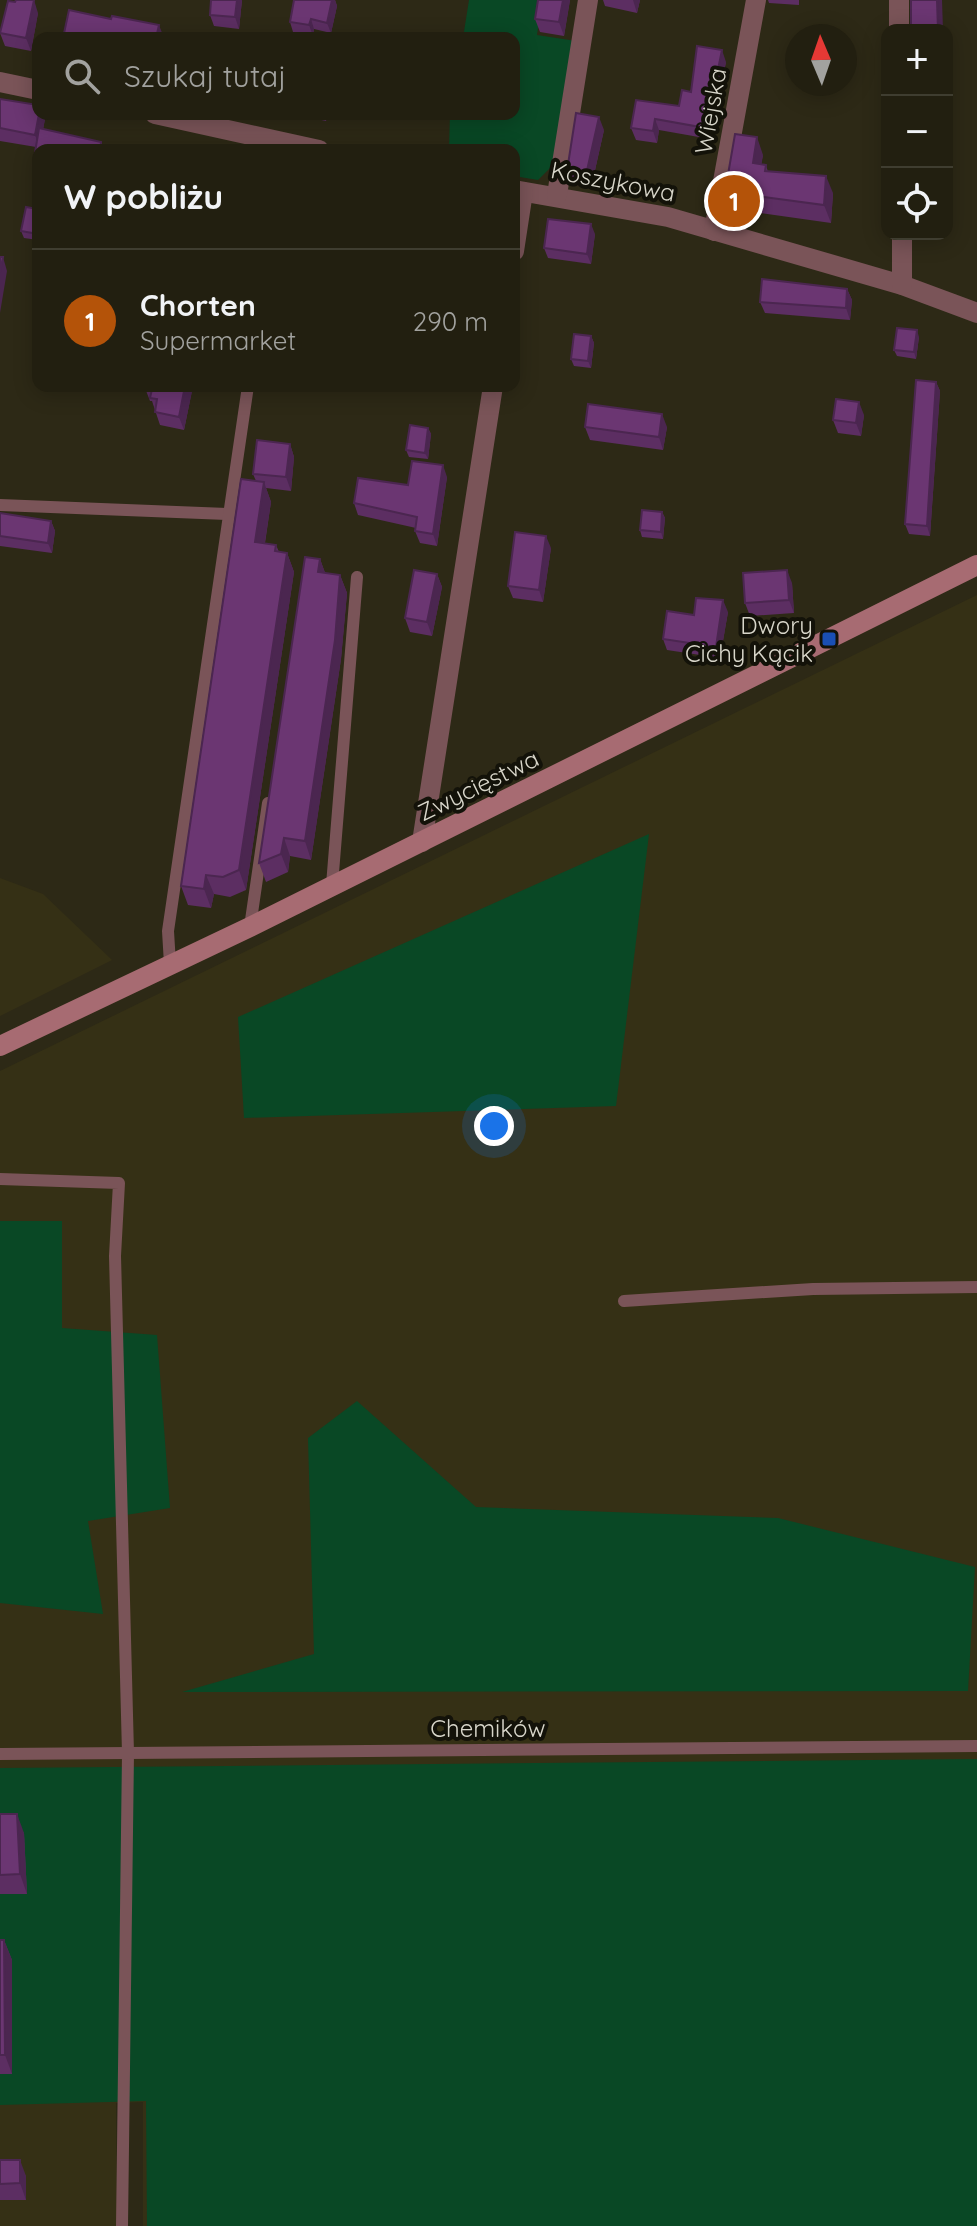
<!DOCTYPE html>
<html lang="pl">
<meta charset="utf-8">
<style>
:root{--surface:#221f10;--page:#2a2719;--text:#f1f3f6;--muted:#a2a29f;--line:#3f3d30;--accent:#b45309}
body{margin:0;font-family:Quicksand,sans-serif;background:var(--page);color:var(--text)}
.controls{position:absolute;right:24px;top:24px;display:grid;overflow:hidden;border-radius:16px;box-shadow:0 4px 20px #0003}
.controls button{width:72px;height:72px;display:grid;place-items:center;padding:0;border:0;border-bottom:2px solid var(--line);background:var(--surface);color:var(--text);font:40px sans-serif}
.compass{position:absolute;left:785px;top:24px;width:72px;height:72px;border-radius:50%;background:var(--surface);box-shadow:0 4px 20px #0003;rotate:358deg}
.you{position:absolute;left:494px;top:1126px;width:28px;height:28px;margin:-20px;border:6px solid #fff;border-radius:50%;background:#1a73e8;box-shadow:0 0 0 12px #1a73e833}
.badge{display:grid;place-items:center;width:52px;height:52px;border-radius:50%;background:var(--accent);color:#fff;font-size:26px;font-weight:700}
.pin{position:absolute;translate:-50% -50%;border:4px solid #fff;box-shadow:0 2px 8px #0006}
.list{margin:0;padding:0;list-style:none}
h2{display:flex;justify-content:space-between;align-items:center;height:104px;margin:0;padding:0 32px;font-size:34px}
h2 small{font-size:26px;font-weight:400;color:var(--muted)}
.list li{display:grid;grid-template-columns:52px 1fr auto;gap:24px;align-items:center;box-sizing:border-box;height:144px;padding:0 32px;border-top:2px solid var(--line)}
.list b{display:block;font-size:30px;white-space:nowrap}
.list p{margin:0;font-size:26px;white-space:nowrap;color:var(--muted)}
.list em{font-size:26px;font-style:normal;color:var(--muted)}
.icon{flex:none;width:44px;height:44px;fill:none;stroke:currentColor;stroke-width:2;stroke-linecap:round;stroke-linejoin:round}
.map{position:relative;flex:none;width:977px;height:2226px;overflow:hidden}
.search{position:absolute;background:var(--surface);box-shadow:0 4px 20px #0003;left:32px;top:32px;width:488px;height:88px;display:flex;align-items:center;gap:20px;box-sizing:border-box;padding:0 28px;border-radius:16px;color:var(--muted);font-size:30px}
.panel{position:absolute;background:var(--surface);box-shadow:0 4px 20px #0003;left:32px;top:144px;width:488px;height:248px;border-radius:16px}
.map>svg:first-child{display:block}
.built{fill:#353015}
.green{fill:#094825}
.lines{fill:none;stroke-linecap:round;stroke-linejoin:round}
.lane{stroke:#7a5458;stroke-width:12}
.street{stroke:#7a5458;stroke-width:20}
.secondary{stroke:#a76b72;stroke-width:20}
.wall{fill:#5c2e62}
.shaded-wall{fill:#4b2650}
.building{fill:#6b3672;stroke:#4b2650;stroke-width:2}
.transit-dot{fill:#1a4fb4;stroke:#131209;stroke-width:3}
.labels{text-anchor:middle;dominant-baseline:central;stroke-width:8;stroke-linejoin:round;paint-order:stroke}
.street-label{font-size:24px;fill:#d8d6ca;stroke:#131209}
.poi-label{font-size:24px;fill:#d8d6ca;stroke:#131209;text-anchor:end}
</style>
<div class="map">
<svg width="977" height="2226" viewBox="0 0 977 2226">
<rect width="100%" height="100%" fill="#2d2916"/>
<g class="built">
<polygon points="977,595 977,2226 143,2226 143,2102 116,2103 117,2226 0,2226 0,1071"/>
<polygon points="0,878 43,894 112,960 0,1016"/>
</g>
<g class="green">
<polygon points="469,0 542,0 537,35 576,41 553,165 538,180 514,176 514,150 449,150 450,114 514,114 514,38 463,38"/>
<polygon points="649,834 616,1106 244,1118 238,1017"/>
<polygon points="0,1221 62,1221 62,1328 157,1335 170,1508 88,1521 103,1614 0,1603"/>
<polygon points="357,1401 476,1507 778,1518 975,1567 968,1691 182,1692 314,1654 308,1438"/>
<polygon points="977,1759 977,2226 147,2226 146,2101 0,2105 0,1768"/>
</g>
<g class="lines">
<g class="lane">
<polyline points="0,505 227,514"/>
<polyline points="332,885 357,577"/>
<polyline points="250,927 268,803"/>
<polyline points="170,964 168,931 248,386"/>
<polyline points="0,1179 119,1183 115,1256 128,1753 122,2226"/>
<polyline points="624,1301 813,1289 977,1287"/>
<polyline points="0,1754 977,1746"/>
</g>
<g class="street">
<polyline points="899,0 899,30"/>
<polyline points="0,82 38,90"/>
<polyline points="155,114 319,150"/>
<polyline points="514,190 668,217 902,285 977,313"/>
<polyline points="557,195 588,0"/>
<polyline points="714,231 756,0"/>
<polyline points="902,234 902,285"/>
<polyline points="514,251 523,192"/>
<polyline points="422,842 493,386"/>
</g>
<polyline class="secondary" points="0,1046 250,927 977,565"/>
</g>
<g class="wall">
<polygon points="242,0 239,29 214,26 210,15"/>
<polygon points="294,0 335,0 337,6 331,33 314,29 313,36 293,32 290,22"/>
<polygon points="538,0 570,0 564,36 540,32 535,19"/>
<polygon points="603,0 640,0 637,13 605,6"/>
<polygon points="768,0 799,0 799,5 769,3"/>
<polygon points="38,13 31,51 5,46 0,33"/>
<polygon points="947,55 952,69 953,92 947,92"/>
<polygon points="726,62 710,139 659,130 657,143 636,140 631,128 679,106 691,92"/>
<polygon points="0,99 45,119 43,129 101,142 104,150 38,150 37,177 33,165 36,147 0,141"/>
<polygon points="947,111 952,126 951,162 947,162"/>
<polygon points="294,114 328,114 326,121"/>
<polygon points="604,130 591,188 572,184 567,171"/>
<polygon points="763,155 761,164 766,165 768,172 833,193 831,223 731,209 725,192"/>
<polygon points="38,209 38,240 24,238 21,231"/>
<polygon points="595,234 591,264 548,258 544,248"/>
<polygon points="847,289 852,300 850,320 765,313 760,302"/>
<polygon points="591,336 594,343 591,368 574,366 571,359"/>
<polygon points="919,337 916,359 897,356 894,350"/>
<polygon points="936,382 940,391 930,536 909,534 905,524"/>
<polygon points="193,386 184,430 160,425 152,401 150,401 145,388"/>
<polygon points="864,415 861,436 838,433 833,420"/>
<polygon points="585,427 667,427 663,450 590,440"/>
<polygon points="428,428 431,434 428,459 409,457 406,450"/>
<polygon points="290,444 294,457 291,491 266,488 271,502 265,543 276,545 279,552 287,553 294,572 246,890 230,897 214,894 211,908 188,905 181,886 256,481 253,474"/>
<polygon points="447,477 437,546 420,543 415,531 416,528 358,515 354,503 408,485"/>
<polygon points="662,512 665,518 663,539 642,537 640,530"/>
<polygon points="0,513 51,521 55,531 52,553 0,546"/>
<polygon points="551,548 543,602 513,598 508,586"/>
<polygon points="320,559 325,573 340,575 347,593 341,659 311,860 290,856 288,872 266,882 259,863"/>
<polygon points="437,574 442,587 432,636 410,632 405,618"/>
<polygon points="792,583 794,613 750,616 745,603"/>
<polygon points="728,612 720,658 667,650 663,639 694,615"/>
<polygon points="0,1814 24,1833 27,1894 0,1894"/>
<polygon points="0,1940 4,1940 12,1960 12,2074 0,2074"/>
<polygon points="0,2160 26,2176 26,2200 0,2200"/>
</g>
<g class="shaded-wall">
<polygon points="34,0 38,13 31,51 26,38"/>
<polygon points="237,0 242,0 239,29 235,17"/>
<polygon points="332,0 335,0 337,6 331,33 327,23"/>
<polygon points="563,0 570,0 564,36 559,22"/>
<polygon points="633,0 640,0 637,13"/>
<polygon points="937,0 942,0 943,30 938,30"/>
<polygon points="311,19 314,29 313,36 309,25"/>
<polygon points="159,25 164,38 156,38"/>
<polygon points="722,50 726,62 710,139 706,128"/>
<polygon points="947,55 952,69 953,92 947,76"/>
<polygon points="947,111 952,126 951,162 947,151"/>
<polygon points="39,114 43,114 45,119 40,148 35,135"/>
<polygon points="599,117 604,130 591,188 586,175"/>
<polygon points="655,119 659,130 657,143 653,131"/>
<polygon points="757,137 763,155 759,180 753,163"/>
<polygon points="826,176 833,193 831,223 824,205"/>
<polygon points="947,194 949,201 948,232 947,228"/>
<polygon points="591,224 595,234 591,264 587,254"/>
<polygon points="3,257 7,271 0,313 0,272"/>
<polygon points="847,289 852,300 850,320 846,308"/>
<polygon points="917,330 919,337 916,359 914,352"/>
<polygon points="591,336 594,343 591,368 588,361"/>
<polygon points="936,382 940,391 930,536 927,526"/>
<polygon points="185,386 193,386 184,430 179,417"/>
<polygon points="859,402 864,415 861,436 856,423"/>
<polygon points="662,414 667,427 663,450 659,437"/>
<polygon points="428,428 431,434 428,459 425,453"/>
<polygon points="290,444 294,457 291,491 286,477"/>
<polygon points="443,465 447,477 437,546 433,534"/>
<polygon points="264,482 271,502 262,561 255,542"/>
<polygon points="662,512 665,518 663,539 661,532"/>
<polygon points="51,521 55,531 52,553 48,543"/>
<polygon points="546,536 551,548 543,602 539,590"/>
<polygon points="287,553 294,572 246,890 239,870"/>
<polygon points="320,559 327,578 318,572"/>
<polygon points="787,570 792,583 794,613 789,600"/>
<polygon points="437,574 442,587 432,636 427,622"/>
<polygon points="340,575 347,593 341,659 311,860 305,841"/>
<polygon points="723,600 728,612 720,658 716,647"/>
<polygon points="284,838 290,856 288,872 281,854"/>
<polygon points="206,875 214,894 211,908 204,889"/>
<polygon points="17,1814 24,1833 27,1894 20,1874"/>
<polygon points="4,1940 12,1960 12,2074 5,2055"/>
<polygon points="20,2160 26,2176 26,2200 20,2183"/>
</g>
<g class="building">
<polygon points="16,0 34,0 26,38 0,33 8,1 15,2"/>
<polygon points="211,0 237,0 235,17 210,15"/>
<polygon points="294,0 332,0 327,23 311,19 309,25 290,22"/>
<polygon points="538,0 563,0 559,22 535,19"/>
<polygon points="911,0 937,0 938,30 911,30"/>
<polygon points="69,10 111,19 112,16 159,25 156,38 63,38"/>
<polygon points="697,46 722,50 706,128 655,119 653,131 631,128 636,100 679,106 682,90 691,92"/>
<polygon points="0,99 38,105 39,114 35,135 0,128"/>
<polygon points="576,113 599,117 586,175 567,171"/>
<polygon points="39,128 101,142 100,150 38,150 38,166 33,165"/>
<polygon points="735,134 757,137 753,163 766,165 765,171 826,176 824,205 725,192"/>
<polygon points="26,207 38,209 38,234 21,231"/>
<polygon points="548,219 591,224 587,254 544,248"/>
<polygon points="0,257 3,257 0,272"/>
<polygon points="762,279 847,289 846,308 760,302"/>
<polygon points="897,328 917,330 914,352 894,350"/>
<polygon points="574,334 591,336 588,361 571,359"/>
<polygon points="916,380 936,382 927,526 905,524"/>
<polygon points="146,386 185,386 179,417 155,412 157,399 150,398 152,389 145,388"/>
<polygon points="836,399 859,402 856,423 833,420"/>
<polygon points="588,404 662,414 659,437 585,427"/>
<polygon points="410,425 428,428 425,453 406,450"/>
<polygon points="257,440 290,444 286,477 253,474"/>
<polygon points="412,461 443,465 433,534 415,531 417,517 354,503 358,478 408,485"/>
<polygon points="241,479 264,482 255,542 276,545 275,551 287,553 239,870 223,877 206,875 204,889 181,886"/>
<polygon points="642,510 662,512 661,532 640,530"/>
<polygon points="0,513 51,521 48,543 0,536"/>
<polygon points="515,532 546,536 539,590 508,586"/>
<polygon points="305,557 320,559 318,572 340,575 335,640 305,841 284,838 281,854 259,863"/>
<polygon points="414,570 437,574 427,622 405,618"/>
<polygon points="787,570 789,600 745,603 743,573"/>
<polygon points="696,598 723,600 716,647 663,639 667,611 694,615"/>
<polygon points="0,1814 17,1814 20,1874 0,1875"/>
<polygon points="0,1940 4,1940 5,2055 0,2055"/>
<polygon points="0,2160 20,2160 20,2183 0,2184"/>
</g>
<rect class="transit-dot" x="821" y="631" width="16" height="16" rx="4"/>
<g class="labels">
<g class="street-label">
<text transform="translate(710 111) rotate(-80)">Wiejska</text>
<text transform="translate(613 181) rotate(11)">Koszykowa</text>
<text transform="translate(478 785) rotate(-26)">Zwycięstwa</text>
<text x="488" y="1728">Chemików</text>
</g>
<g class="poi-label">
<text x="813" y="625">Dwory<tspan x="813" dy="28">Cichy Kącik</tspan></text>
</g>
</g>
</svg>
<div class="controls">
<button>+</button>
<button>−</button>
<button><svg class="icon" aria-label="locate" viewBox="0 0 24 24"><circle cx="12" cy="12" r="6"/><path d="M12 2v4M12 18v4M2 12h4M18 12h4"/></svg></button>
</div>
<svg class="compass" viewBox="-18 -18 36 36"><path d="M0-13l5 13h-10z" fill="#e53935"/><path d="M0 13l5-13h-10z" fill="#a2a29f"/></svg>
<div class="you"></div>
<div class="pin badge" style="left:734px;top:201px">1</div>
<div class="search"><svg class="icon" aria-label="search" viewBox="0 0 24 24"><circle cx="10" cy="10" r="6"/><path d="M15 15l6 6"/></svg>Szukaj tutaj</div>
<section class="panel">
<h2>W pobliżu<small></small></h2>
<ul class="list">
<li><span class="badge">1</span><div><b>Chorten</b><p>Supermarket</p></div><em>290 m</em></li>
</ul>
</section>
</div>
